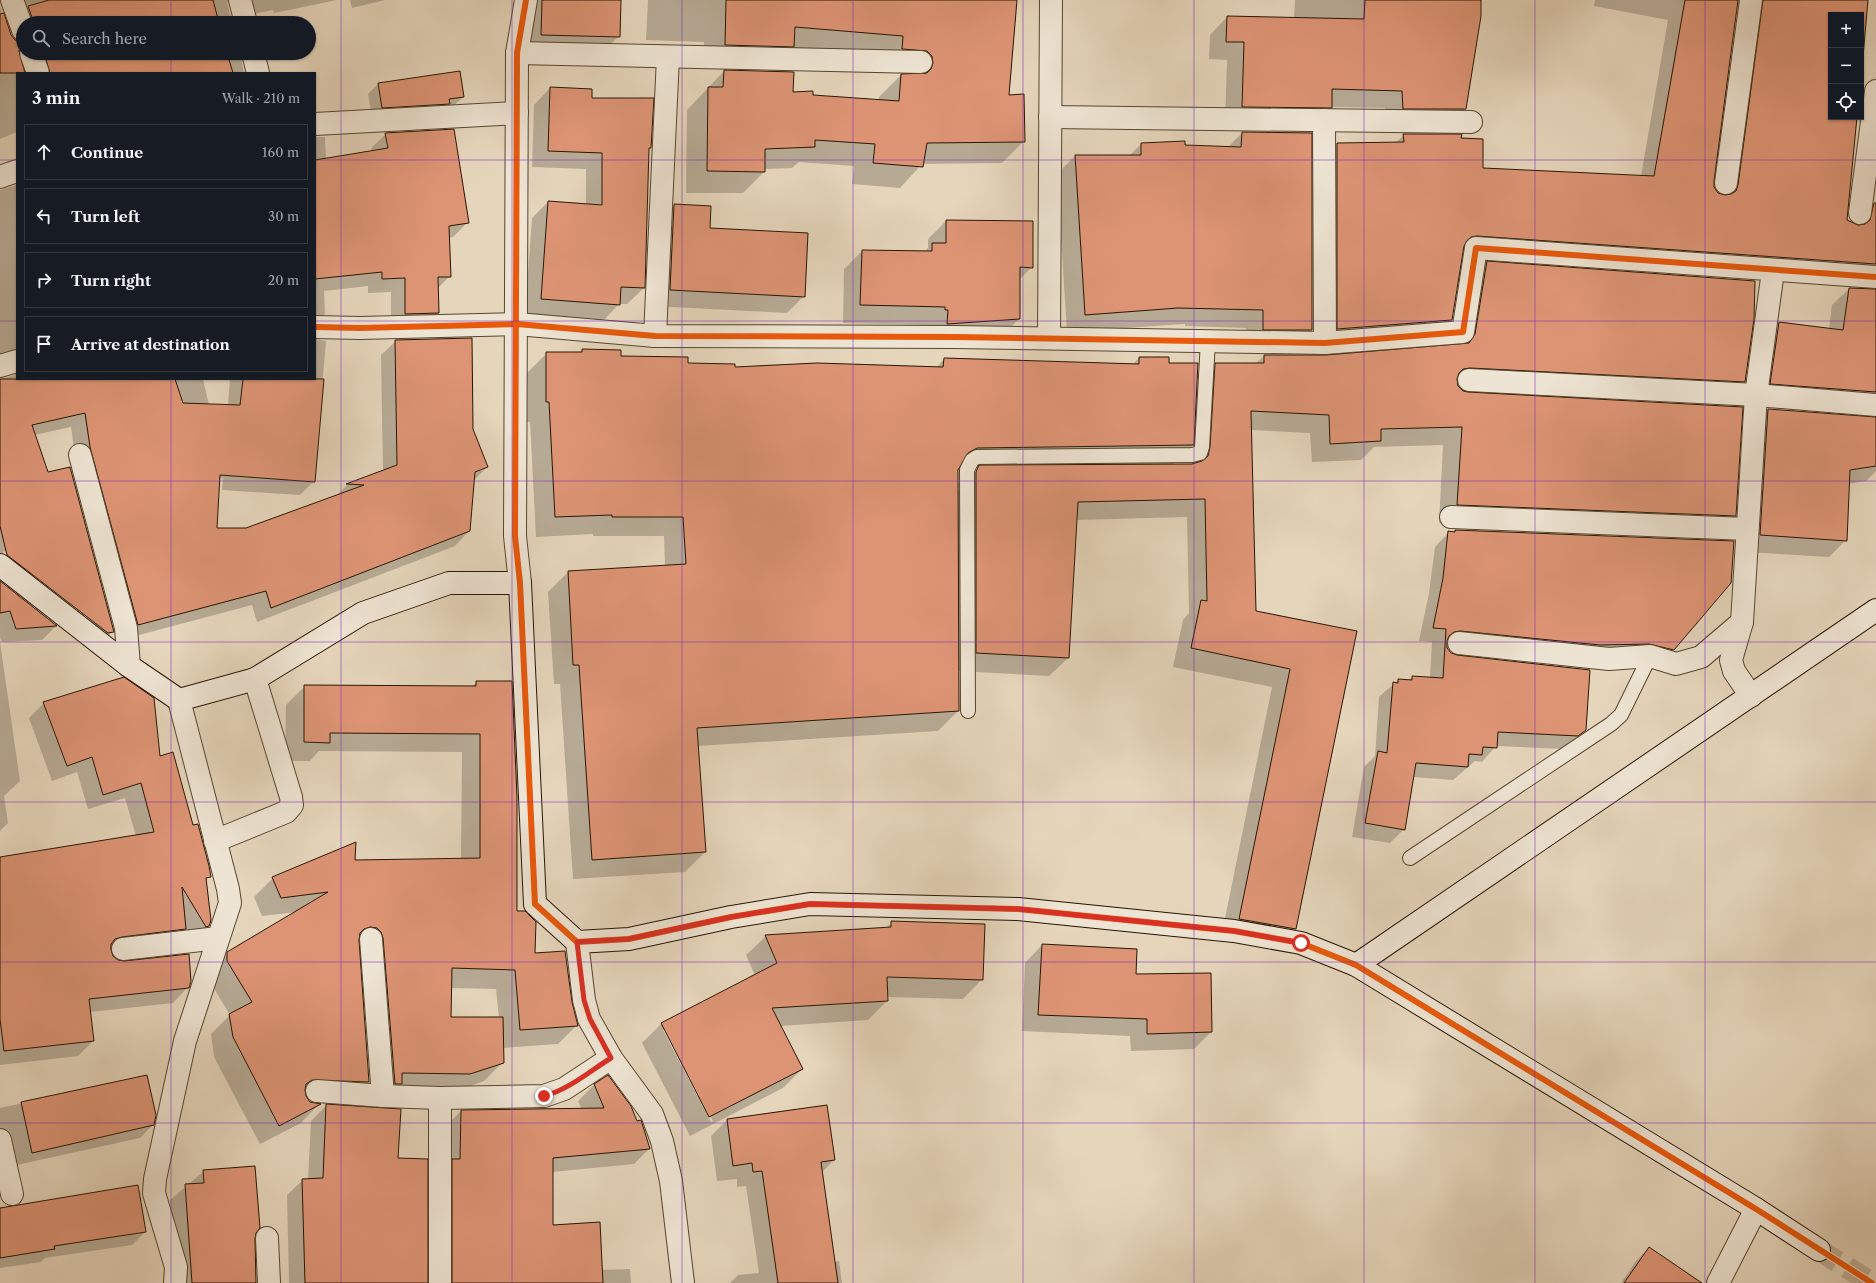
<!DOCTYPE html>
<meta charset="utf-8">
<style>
:root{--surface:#171b24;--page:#242831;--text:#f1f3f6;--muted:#9ea1a6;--line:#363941}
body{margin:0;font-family:"Libre Caslon Text",serif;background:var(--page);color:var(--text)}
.controls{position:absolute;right:12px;top:12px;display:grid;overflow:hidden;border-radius:0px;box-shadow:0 1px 3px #0004}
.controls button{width:36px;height:36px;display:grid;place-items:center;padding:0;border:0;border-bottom:1px solid var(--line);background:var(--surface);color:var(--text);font:20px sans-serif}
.stop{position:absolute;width:12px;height:12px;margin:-9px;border:3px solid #d93025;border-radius:50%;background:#fff}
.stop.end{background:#d93025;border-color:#fff;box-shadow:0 1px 4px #0008}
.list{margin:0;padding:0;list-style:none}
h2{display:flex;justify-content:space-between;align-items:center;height:52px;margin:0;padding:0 16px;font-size:17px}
h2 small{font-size:13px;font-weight:400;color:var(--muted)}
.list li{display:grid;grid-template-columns:26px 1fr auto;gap:12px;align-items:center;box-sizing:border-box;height:56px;margin:0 8px 8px;padding:0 8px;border:1px solid var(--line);border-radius:0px}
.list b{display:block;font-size:15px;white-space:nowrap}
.list em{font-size:13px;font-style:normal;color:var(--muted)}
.icon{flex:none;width:22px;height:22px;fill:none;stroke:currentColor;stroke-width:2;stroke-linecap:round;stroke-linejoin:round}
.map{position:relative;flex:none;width:1876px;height:1283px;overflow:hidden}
.search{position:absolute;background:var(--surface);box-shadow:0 1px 3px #0004;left:16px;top:16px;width:300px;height:44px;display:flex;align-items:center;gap:10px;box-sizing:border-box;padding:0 14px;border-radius:22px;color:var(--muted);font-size:15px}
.panel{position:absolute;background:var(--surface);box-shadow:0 1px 3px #0004;left:16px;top:72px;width:300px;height:308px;border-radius:0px}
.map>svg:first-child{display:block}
.shadow{fill:#0003;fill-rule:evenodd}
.building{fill:#dd9475;stroke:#281600}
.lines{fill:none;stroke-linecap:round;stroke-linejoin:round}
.secondary-tunnel{stroke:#bfaf96;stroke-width:22;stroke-dasharray:22 11;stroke-linecap:butt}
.lane-casing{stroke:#57462f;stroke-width:16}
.street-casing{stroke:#57462f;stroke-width:24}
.secondary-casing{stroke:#281600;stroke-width:24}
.lane{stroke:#eee4d3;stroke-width:14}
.street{stroke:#eee4d3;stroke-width:22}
.secondary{stroke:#eee4d3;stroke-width:22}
.cycleway-casing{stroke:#eee4d3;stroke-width:8}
.cycleway{stroke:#e8590c;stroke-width:6}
.route{stroke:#d93025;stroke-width:5}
.grid{fill:none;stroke:#7b2cbf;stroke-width:1;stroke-opacity:0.55}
</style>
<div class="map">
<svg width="1876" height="1283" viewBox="0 0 1876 1283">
<rect width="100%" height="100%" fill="#e5d5bb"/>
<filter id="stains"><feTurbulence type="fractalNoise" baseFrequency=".005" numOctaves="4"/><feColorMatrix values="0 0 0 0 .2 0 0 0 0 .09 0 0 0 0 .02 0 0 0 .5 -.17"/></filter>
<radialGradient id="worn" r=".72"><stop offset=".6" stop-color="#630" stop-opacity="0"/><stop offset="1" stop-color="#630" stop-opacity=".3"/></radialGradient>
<g class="shadow">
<polygon points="19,0 337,0 274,13 273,10 240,17 235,5 227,2 232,23 23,23 23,53 240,53 244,73 32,73 25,58 19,54 24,73 17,73 17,132 0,139 0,7 10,35 15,41 22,42 9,9"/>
<polygon points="350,0 385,0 352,8"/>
<polygon points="524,0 620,0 619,36 599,56 522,54"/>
<polygon points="648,0 1016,0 1008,96 1024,141 1002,163 922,164 900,188 852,184 854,166 799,162 792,168 764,169 764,172 743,193 686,193 687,110 724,71 792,93 879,101 879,97 901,75 908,75 905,72 704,66 704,42 646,40"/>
<polygon points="1295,0 1480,0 1465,109 1447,127 1385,126 1385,108 1331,107 1313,125 1225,124 1227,60 1209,59 1210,35 1227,17 1294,19"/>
<path d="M1595,0H1867L1861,67V15H1831V117H1856L1831,220L1850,221L1859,226L1876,222V471L1866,481L1848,484L1846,540L1829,557L1744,552L1752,426L1768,410L1872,418L1867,411L1754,400L1762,339L1779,323L1829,329L1832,305L1849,289L1871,290L1866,283L1860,281L1462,252L1451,320L1435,337L1321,346L1320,161L1337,144L1395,143L1404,135L1460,139L1482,169L1641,176L1668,20L1594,6ZM1737,4L1742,7L1747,19L1723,196L1718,194L1714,188L1713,181Z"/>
<polygon points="378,84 463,97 452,107 372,118 368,94"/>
<polygon points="550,88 591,99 650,147 648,149 644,288 627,304 619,304 603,321 525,315 532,218 548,202 586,205 586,169 532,167 534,105"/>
<polygon points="1242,133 1311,330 1293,348 1246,347 1246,328 1185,326 1185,324 1067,332 1057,174 1075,156 1129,156 1141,144 1228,147"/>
<polygon points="386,134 467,223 453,237 449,238 450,276 437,289 438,313 423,327 391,328 391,292 368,293 368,286 324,291 325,314 315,324 315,137 325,137 326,159 372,152 371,148"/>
<path d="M17,185V379H203L223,466L230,379H315V339L326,341L314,481L300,495L222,490L223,477L219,481L216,529H247L335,497L347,485L383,471L381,355L396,341L472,429L487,467L474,480L469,531L455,546L257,622L252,605L124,639L76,462L71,427L34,435L48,474L113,631L98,646L0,574V379L15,375V372L0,363V190ZM4,551L93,621V623L3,553Z"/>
<polygon points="674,205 709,229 804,296 787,313 653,306 657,222"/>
<polygon points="946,221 1032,267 1019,280 1019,319 1001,337 927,327 927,325 843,323 844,269 862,251 924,252 928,248 928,239"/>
<path d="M1487,262L1744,381L1726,400L1457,386L1462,392L1735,516L1716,534L1439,523L1443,445L1374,447L1361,460L1312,462L1310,433L1251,430L1255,612L1355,632L1295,929L1276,947L1221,938L1272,687L1173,667L1183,620L1189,613L1187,517L1076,520L1068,658L1049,676L958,671V711L938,731L697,746L705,852L685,872L573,879L560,684H554L548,592L568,572L665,566L664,536H593V534L536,537L530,422H527V373L546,354H579L583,350L620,357L734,368H936L944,359L1132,365L1139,358L1168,364L1196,384L1216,364H1255L1264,356H1326L1458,345L1468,281ZM1194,444L1192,464L1173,465ZM958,468H979L958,491Z"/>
<polygon points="1455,531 1673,650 1659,664 1585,659 1446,644 1451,654 1585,730 1563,749 1496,746 1482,762 1475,761 1453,780 1413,777 1404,829 1390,843 1352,837 1364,767 1375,756 1379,697 1398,680 1409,680 1413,677 1430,678 1432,642 1419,641 1429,593 1435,547 1449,532 1453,533"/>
<polygon points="0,582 56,626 42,640 2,642 0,638"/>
<polygon points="0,642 20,781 4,796 8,823 0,831"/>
<path d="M477,682L516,912L534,954L571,1002L577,1025L558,1044L502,1048L503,1062L484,1081L451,1093L393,1092L363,951L358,947L368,1082L349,1101L307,1099L310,1102L319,1104L301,1123L260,1144L214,1057L211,1034L230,1015L209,980V972L228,953L296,912L262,916L254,897L273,878L354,861L461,859L462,752L319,751L310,761H285L286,705L305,686L471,687ZM451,988L496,989L499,1018H450Z"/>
<polygon points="44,703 159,757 192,826 210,876 205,881 208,926 193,941 191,941 184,930 170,944 110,951 112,957 117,961 188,987 173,1003 90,1012 93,1041 78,1056 0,1065 0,858 136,836 125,798 88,809 77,772 52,781 29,718"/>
<path d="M892,922L982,979L963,999L887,997V1001L868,1020L780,1026L802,1069L783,1088L690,1136L642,1043L661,1024L755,975L746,955L766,936L885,929ZM663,1030H665L713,1121L711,1122Z"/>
<polygon points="1042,945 1135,975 1211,1032 1194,1049 1131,1051 1130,1036 1022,1031 1025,963"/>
<polygon points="146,1076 153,1125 140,1138 3,1168 0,1153 0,1108"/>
<polygon points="608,1076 649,1149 634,1164 552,1172 552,1226 601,1270 630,1269 631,1283 437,1283 445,1127 461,1111 582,1110 578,1101 594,1085"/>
<polygon points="327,1105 397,1159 426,1283 289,1283 287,1195 303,1180 308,1179 311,1121"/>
<polygon points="826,1106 834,1160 822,1172 834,1262 839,1261 842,1283 730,1283 738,1275 759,1273 746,1186 737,1187 737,1179 717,1181 711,1136 727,1120"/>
<polygon points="204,1171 255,1232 255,1283 176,1283 170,1200"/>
<polygon points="0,1207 0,1209 145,1232 132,1245 45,1258 41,1262 0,1268"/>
<polygon points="1649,1248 1700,1283 1621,1283 1636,1261"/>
</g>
<g class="building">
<polygon points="49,0 213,0 219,23 34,23 28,6"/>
<polygon points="542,0 621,0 620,37 541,35"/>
<polygon points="726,0 1017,0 1009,95 1024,94 1025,142 927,143 923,167 873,163 875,144 815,140 815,147 765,149 765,172 707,171 708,87 723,87 724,70 794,72 793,92 813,91 813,95 899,101 901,74 927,73 931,69 933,63 932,56 927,51 902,49 903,36 795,27 794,47 725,45"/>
<polygon points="1365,0 1481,0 1481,16 1466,109 1403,109 1402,91 1332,89 1332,108 1242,107 1244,42 1226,42 1227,16 1364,19"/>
<polygon points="1685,0 1738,0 1714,181 1714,187 1718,193 1725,195 1731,194 1736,191 1738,185 1763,0 1868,0 1861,80 1861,15 1831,15 1831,117 1857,117 1847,220 1858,225 1865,224 1870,220 1874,203 1876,203 1876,264 1477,236 1471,237 1464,246 1452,320 1337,329 1337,143 1404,142 1403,134 1462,134 1461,138 1483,139 1483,168 1654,176"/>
<polygon points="4,13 11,35 15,40 23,42 19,51 25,73 0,73 0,14"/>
<polygon points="44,53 227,53 233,73 50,73"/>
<polygon points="460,71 464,97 449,99 450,104 382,108 378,83"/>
<polygon points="550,87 592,89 592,98 654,98 651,148 649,148 645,288 621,287 620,305 541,299 548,201 602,205 602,153 548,151"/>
<polygon points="454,129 469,223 449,226 451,277 438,277 439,313 405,314 405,278 382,279 382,272 315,279 315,160 388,148 385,133"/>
<polygon points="1242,132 1312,133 1312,330 1263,330 1263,310 1178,308 1085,315 1075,155 1141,155 1141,143 1185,141 1185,145 1241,147"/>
<polygon points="674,204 711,206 710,228 808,233 805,297 670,290"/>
<polygon points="946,220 1033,221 1033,268 1020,267 1020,319 947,324 948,310 945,310 945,307 860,305 862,250 932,251 932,243 946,243"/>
<polygon points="1487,261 1755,281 1754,319 1745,382 1470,368 1463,369 1459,373 1457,379 1458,386 1463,391 1468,392 1743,407 1736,516 1457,505 1462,427 1381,429 1381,441 1330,444 1329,415 1251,411 1256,611 1357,631 1296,929 1239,919 1290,669 1191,648 1201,600 1207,601 1205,499 1078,502 1069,658 976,653 976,472 979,465 1192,464 1202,461 1208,456 1210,447 1215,363 1264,363 1264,355 1326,355 1469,343 1475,334"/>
<polygon points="1849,288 1876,289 1876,392 1770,384 1779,322 1843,330"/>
<polygon points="472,338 473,429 488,467 475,472 470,531 271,608 266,591 138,625 90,447 85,413 32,425 48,472 70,467 114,632 108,633 7,555 0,526 0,379 175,379 183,403 240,405 243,379 324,379 315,482 220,475 217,528 246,528 364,485 346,484 397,465 395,340"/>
<polygon points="582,349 621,350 621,356 688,357 688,363 735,364 735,367 817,363 943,367 944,358 1139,364 1139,357 1169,357 1169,363 1198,363 1194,445 977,448 968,453 958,470 959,711 697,728 706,852 592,860 579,665 573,665 568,571 686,564 683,517 612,517 612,515 555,517 549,402 546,402 546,352 582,352"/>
<polygon points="1768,409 1876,417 1876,466 1850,470 1847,541 1760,535"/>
<polygon points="1455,530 1734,541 1731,583 1674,650 1649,644 1600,645 1460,631 1454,632 1449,636 1447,641 1447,648 1451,653 1457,655 1590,670 1586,730 1578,736 1498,732 1497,748 1483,747 1482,755 1469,754 1468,767 1416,763 1405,830 1365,823 1378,751 1387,753 1393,682 1398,683 1398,679 1412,680 1412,676 1443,678 1446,629 1433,628 1443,578 1448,531 1455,532"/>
<polygon points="0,581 57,626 16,629 10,611 0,613"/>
<polygon points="124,677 154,698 160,756 173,752 193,825 198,824 209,866 211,877 206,878 211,920 209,926 206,927 182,887 186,929 122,937 115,939 111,944 111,950 113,956 118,960 124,961 189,954 191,981 189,988 89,999 94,1041 4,1051 0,1019 0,857 154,832 141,783 103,795 92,757 67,766 43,702"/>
<polygon points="476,681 512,681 517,797 517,911 525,911 536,922 535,953 565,951 572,1002 578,1026 520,1030 515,970 452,968 451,1017 503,1017 504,1063 470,1074 402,1073 402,1084 395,1084 383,938 381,932 377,928 370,927 364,929 360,933 359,940 369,1082 312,1080 306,1084 305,1090 306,1096 310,1102 321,1104 279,1126 233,1037 229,1014 252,1002 227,961 227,952 328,892 281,898 272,877 356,842 355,860 480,858 480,734 330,733 330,743 304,742 304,685 476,686"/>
<polygon points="891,921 985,924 983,980 887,977 888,1001 772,1008 803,1069 709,1117 661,1023 777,963 765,935 891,927"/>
<polygon points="1042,944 1137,949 1136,974 1211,973 1212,1032 1147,1034 1147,1019 1038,1015"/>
<polygon points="147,1075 156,1115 154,1125 32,1153 21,1102"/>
<polygon points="608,1075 631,1106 637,1121 641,1120 650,1149 553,1158 553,1225 600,1222 603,1283 452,1283 452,1159 460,1159 461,1110 604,1108 594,1084"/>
<polygon points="326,1104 401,1109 398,1158 428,1159 428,1283 305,1283 302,1179 323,1178"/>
<polygon points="827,1105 835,1160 821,1162 838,1283 778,1283 762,1171 753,1172 752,1163 733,1166 727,1119"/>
<polygon points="255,1166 260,1228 256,1233 255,1239 256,1283 192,1283 185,1184 204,1183 203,1170"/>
<polygon points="138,1185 146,1232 54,1246 55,1249 0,1258 0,1208"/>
<polygon points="1649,1247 1702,1283 1624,1283"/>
</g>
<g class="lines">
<polyline class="secondary-tunnel" points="1819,1250 1872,1283"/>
<defs>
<g id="lane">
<polyline points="968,711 967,470 972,460 977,457 1192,455 1200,453 1202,447 1208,341"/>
<polyline points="1410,858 1611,724 1621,715 1650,656"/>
</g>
<g id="street">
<polyline points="12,0 23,30"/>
<polyline points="240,0 246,23"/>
<polyline points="31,53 38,73"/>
<polyline points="253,53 258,73"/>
<polyline points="517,53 921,62"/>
<polyline points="1050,117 1471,122"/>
<polyline points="1324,120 1325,343"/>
<polyline points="315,124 517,113"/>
<polyline points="0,177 17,171"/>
<polyline points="1726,183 1751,0"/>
<polyline points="1860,213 1876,91"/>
<polyline points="315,327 360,328 517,324 655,336 954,337 1325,343 1463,332 1476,248 1876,277"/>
<polyline points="655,336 668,57"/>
<polyline points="1049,338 1051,0"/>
<polyline points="0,366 17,361"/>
<polyline points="1469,380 1756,395 1876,405"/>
<polyline points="80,455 126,628 129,666"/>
<polyline points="1451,517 1747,529"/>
<polyline points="520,583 515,536 517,53 526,0"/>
<polyline points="1459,643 1609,659 1650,656 1676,664 1701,657 1742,622"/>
<polyline points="1751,696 1734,671 1731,660 1742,622 1756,395 1773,271"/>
<polyline points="215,841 286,812 292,805 291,797 255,679"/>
<polyline points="371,939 383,1096"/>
<polyline points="577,942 584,1000 589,1019 611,1058 652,1114 662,1141 671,1181 683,1283"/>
<polyline points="123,949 218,938"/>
<polyline points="317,1091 383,1096 440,1098 544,1096 564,1089 611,1058"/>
<polyline points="440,1098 440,1283"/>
<polyline points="0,1140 12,1194"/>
<polyline points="267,1238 269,1283"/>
<polyline points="175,1283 176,1267 154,1193 155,1179 185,1041 230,903 228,889 179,700"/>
<polyline points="1718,1283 1756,1209"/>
</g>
<g id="secondary">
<polyline points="0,565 129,666 179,700 255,679 363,613 449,583 520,583 535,904 577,942 629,939 731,917 810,904 1018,909 1234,931 1301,943 1356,965 1756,1209 1819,1250"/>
<polyline points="1356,965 1876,610"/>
</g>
</defs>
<use href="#lane" class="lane-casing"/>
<use href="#street" class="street-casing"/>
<use href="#secondary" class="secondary-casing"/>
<use href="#lane" class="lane"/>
<use href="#street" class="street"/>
<use href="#secondary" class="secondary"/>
<defs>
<g id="cycleway">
<polyline points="526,0 517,53 515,536 520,583 535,904 577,942 629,939 731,917 810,904 1018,909 1234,931 1301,943 1356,965 1756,1209 1872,1283"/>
<polyline points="315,327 360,328 517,324 655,336 954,337 1325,343 1463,332 1476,248 1876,277"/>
</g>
</defs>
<use href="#cycleway" class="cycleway-casing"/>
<use href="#cycleway" class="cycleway"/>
</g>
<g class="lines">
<path class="route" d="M544,1096C568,1090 590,1071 611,1058L590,1019L584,1000L577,942L628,939L731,917L810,904L1018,909L1234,931L1301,943"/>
</g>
<path class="grid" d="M171,0V23M341,0V1283M512,0V1283M682,0V1283M853,0V1283M1023,0V1283M1194,0V1283M1364,0V1283M1535,0V1283M1705,0V1283M171,53V73M0,160H17M315,160H1876M0,321H17M315,321H1876M171,379V1283M0,481H1876M0,642H1876M0,802H1876M0,962H1876M0,1123H1876"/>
<rect width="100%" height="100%" filter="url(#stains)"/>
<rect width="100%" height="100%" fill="url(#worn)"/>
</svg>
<div class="controls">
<button>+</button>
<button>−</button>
<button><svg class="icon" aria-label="locate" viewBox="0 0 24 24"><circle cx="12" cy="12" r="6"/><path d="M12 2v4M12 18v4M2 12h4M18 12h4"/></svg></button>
</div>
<div class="stop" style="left:1301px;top:943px"></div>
<div class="stop end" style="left:544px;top:1096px"></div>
<div class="search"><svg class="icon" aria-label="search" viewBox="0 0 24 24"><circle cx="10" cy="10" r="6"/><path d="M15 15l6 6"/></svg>Search here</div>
<section class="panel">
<h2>3 min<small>Walk · 210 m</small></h2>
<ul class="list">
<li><svg class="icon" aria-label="ahead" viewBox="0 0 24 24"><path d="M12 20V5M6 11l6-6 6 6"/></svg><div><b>Continue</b></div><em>160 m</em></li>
<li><svg class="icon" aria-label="left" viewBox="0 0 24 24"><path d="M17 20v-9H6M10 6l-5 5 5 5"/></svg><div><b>Turn left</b></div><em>30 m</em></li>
<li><svg class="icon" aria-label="right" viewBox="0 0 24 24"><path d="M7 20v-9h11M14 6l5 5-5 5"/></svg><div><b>Turn right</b></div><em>20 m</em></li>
<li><svg class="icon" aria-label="arrive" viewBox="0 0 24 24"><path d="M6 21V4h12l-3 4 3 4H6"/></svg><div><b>Arrive at destination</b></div></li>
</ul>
</section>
</div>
